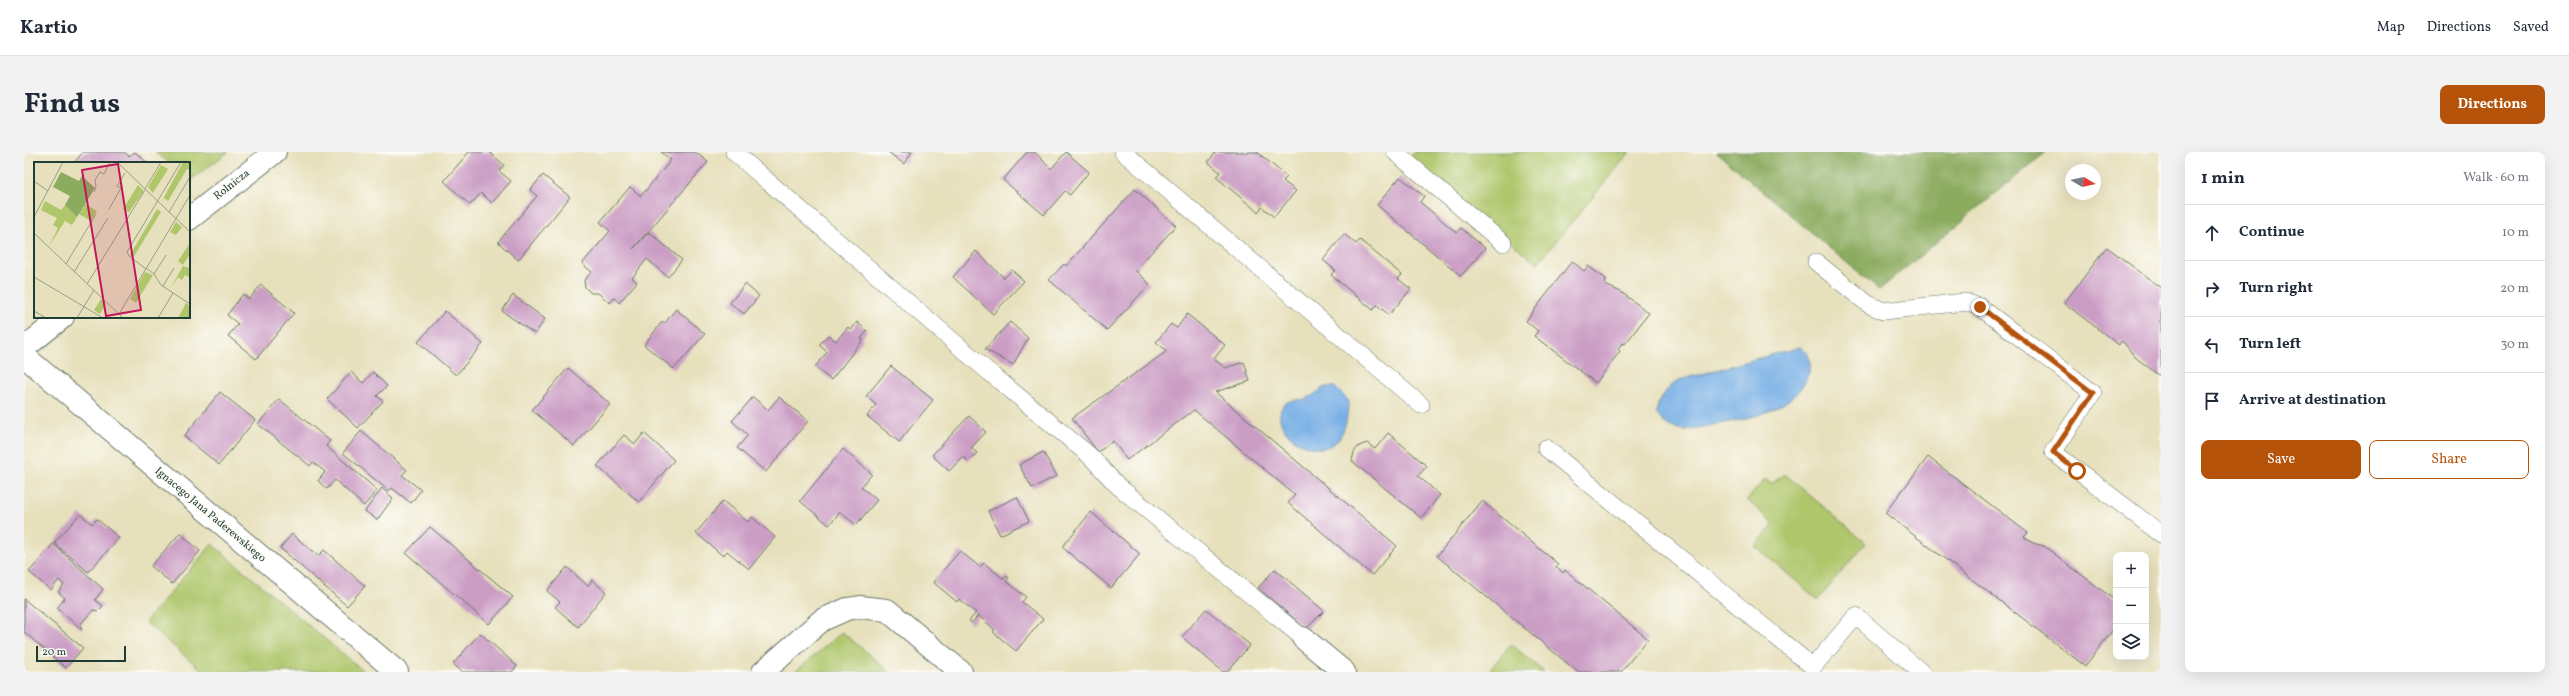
<!DOCTYPE html>
<meta charset="utf-8">
<style>
:root{--surface:#fff;--page:#f2f2f3;--text:#1f2937;--muted:#747a83;--line:#e0e1e3;--accent:#b45309}
body{margin:0;font-family:Vollkorn,serif;background:var(--page);color:var(--text)}
.controls{position:absolute;right:12px;bottom:12px;display:grid;overflow:hidden;border-radius:8px;box-shadow:0 4px 16px #0002}
.controls button{width:36px;height:36px;display:grid;place-items:center;padding:0;border:0;border-bottom:1px solid var(--line);background:var(--surface);color:var(--text);font:20px sans-serif}
.compass{position:absolute;left:2041px;top:12px;width:36px;height:36px;border-radius:50%;background:var(--surface);box-shadow:0 4px 16px #0002;rotate:99deg}
.scale{position:absolute;left:12px;bottom:10px;width:90px;box-sizing:border-box;padding-left:4px;border:2px solid #1f3d34;border-top:0;font-size:11px;line-height:14px;white-space:nowrap;color:#1f3d34;-webkit-text-stroke:3px #fdfcf7;paint-order:stroke}
.stop{position:absolute;width:12px;height:12px;margin:-9px;border:3px solid #b45309;border-radius:50%;background:#fff}
.stop.end{background:#b45309;border-color:#fff;box-shadow:0 1px 4px #0008}
.list{margin:0;padding:0;list-style:none}
h2{display:flex;justify-content:space-between;align-items:center;height:52px;margin:0;padding:0 16px;font-size:17px}
h2 small{font-size:13px;font-weight:400;color:var(--muted)}
.list li{display:grid;grid-template-columns:26px 1fr auto;gap:12px;align-items:center;box-sizing:border-box;height:56px;padding:0 16px;border-top:1px solid var(--line)}
.list b{display:block;font-size:15px;white-space:nowrap}
.list em{font-size:13px;font-style:normal;color:var(--muted)}
.actions{display:flex;gap:8px;padding:12px 16px}
.actions a{flex:1;padding:9px 0;border:1px solid var(--accent);border-radius:8px;text-align:center;font-size:14px;color:var(--accent)}
.actions .main{background:var(--accent);color:#fff}
.icon{flex:none;width:22px;height:22px;fill:none;stroke:currentColor;stroke-width:2;stroke-linecap:round;stroke-linejoin:round}
.map{position:relative;flex:none;width:2137px;height:520px;overflow:hidden;border-radius:8px}
header{display:flex;align-items:center;gap:24px;box-sizing:border-box;height:56px;padding:0 20px;background:var(--surface);border-bottom:1px solid var(--line)}
header strong{font-size:19px}
nav{display:flex;gap:22px;margin-inline-start:auto;font-size:14px}
.intro{display:flex;align-items:center;justify-content:space-between;box-sizing:border-box;height:96px;padding:0 24px}
h1{margin:0;font-size:28px}
.button{padding:10px 18px;border-radius:8px;background:var(--accent);color:#fff;font-size:14px;font-weight:700}
main{display:flex;gap:24px;padding:0 24px}
aside{flex:1;background:var(--surface);border-radius:8px;box-shadow:0 4px 16px #0002}
.map>svg:first-child{display:block}
.green{fill:#afc66a;stroke:#67824f}
.forest{fill:#8bab5e;stroke:#557449}
.water{fill:#76aee5;stroke:#4a768c}
.building{fill:#cb9dc5}
.lines{fill:none;stroke-linecap:round;stroke-linejoin:round}
.service-casing{stroke:#657664;stroke-width:18}
.minor-casing{stroke:#657664;stroke-width:24}
.tertiary-casing{stroke:#657664;stroke-width:24}
.service{stroke:#fff;stroke-width:17}
.minor{stroke:#fff;stroke-width:22}
.tertiary{stroke:#fff;stroke-width:22}
.route{stroke:#b45309;stroke-width:5}
.labels{text-anchor:middle;dominant-baseline:central;stroke-width:3;stroke-linejoin:round;paint-order:stroke}
.street-label{font-size:11px;fill:#1f3d34;stroke:#fdfcf7}
.inset-road{fill:none;stroke:#979f86;stroke-width:1}
.view{fill:#c2185b;fill-opacity:0.15;stroke:#c2185b;stroke-width:2}
.inset-edge{fill:none;stroke:#1f3d34;stroke-width:2}
</style>
<header>
<strong>Kartio</strong>
<nav><a>Map</a><a>Directions</a><a>Saved</a></nav>
</header>
<div class="intro"><h1>Find us</h1><a class="button">Directions</a></div>
<main>
<div class="map">
<svg width="2137" height="520" viewBox="0 0 2137 520">
<rect width="100%" height="100%" fill="#fdfcf7"/>
<filter id="ink" filterUnits="userSpaceOnUse"><feTurbulence type="fractalNoise" baseFrequency=".025" numOctaves="2"/><feDisplacementMap in="SourceGraphic" scale="8" xChannelSelector="R" yChannelSelector="G"/><feConvolveMatrix kernelMatrix="1 2 1 2 8 2 1 2 1" color-interpolation-filters="sRGB"/></filter>
<filter id="wash" filterUnits="userSpaceOnUse"><feTurbulence type="fractalNoise" baseFrequency=".012" numOctaves="4" result="noise"/><feDisplacementMap in="SourceGraphic" scale="16" xChannelSelector="R" yChannelSelector="G"/><feGaussianBlur stdDeviation="0.9" result="paint"/><feColorMatrix in="noise" values="0 0 0 0 0 0 0 0 0 0 0 0 0 0 0 0 0 1.4 0 .05"/><feComposite in="paint" operator="in"/></filter>
<g filter="url(#wash)">
<rect width="100%" height="100%" fill="#e7e0bc"/>
<g class="green">
<polygon points="131,0 204,0 166,29 165,11 145,11"/>
<polygon points="1390,0 1606,0 1513,112 1386,5"/>
<polygon points="1761,322 1842,391 1794,448 1731,394 1750,372 1723,348 1741,327 1747,332"/>
<polygon points="188,392 340,520 180,520 121,470"/>
<polygon points="818,480 866,520 771,520"/>
<polygon points="1487,492 1520,520 1464,520"/>
</g>
<polygon class="forest" points="1692,0 2022,0 1855,138"/>
<g class="water">
<path d="M1776,195C1785,201 1789,209 1785,220C1770,267 1703,269 1662,278C1647,277 1640,273 1632,261C1635,244 1641,238 1655,228Z"/>
<path d="M1302,235H1311L1324,248C1325,340 1231,277 1262,251C1267,247 1277,249 1283,246C1290,244 1295,238 1302,235Z"/>
</g>
<g id="blocks">
<g class="building">
<polygon points="59,0 100,0 105,4 111,0 124,11 50,11"/>
<polygon points="445,0 465,0 480,13 475,19 487,29 468,51 457,41 446,53 420,29"/>
<polygon points="637,0 671,0 684,10 609,97 625,80 658,108 644,125 623,107 608,126 613,130 595,151 590,146 586,151 574,141 567,141 561,135 560,128 568,120 558,112 586,79 576,70 606,35 617,44 647,8"/>
<polygon points="864,0 888,0 880,12"/>
<polygon points="1003,0 1011,0 1027,17 1042,0 1065,20 1046,43 1041,39 1020,63 979,28"/>
<polygon points="1192,0 1233,0 1263,25 1259,29 1272,39 1250,65 1238,55 1234,60 1192,25 1196,20 1184,10"/>
<polygon points="519,23 546,45 494,108 474,90 513,44 506,38"/>
<polygon points="1376,25 1400,44 1396,50 1433,81 1437,76 1461,96 1437,124 1353,53"/>
<polygon points="1111,37 1152,74 1111,118 1126,132 1083,178 1025,128 1040,112 1042,114"/>
<polygon points="1320,82 1332,92 1336,88 1378,123 1374,127 1387,137 1365,163 1353,153 1349,158 1307,123 1311,118 1299,108"/>
<polygon points="2083,95 2137,136 2137,225 2111,205 2101,192 2097,189 2095,193 2040,151"/>
<polygon points="952,99 980,126 988,118 1000,129 969,162 929,125"/>
<polygon points="1548,109 1560,119 1564,114 1582,127 1581,133 1597,140 1625,161 1601,192 1598,191 1594,197 1596,199 1572,231 1510,184 1514,179 1502,169"/>
<polygon points="721,132 735,144 720,162 706,151"/>
<polygon points="237,133 270,161 232,207 204,184 214,172 203,163 219,142 225,147"/>
<polygon points="489,143 521,167 511,182 478,159"/>
<polygon points="652,157 681,182 650,217 620,193 638,170 640,172"/>
<polygon points="421,159 459,192 432,223 394,190"/>
<polygon points="1163,162 1201,193 1190,207 1201,216 1220,210 1226,229 1191,240 1373,394 1348,423 1264,351 1271,343 1170,258 1103,308 1089,289 1074,300 1048,266 1143,199 1132,190 1147,172 1153,176"/>
<polygon points="833,170 843,179 837,187 839,188 807,228 791,215 803,200 795,193 804,183 812,189 824,175 827,178"/>
<polygon points="986,170 1004,186 989,213 961,197"/>
<polygon points="867,214 909,248 875,290 843,264 852,253 842,244"/>
<polygon points="544,216 586,252 550,294 508,258"/>
<polygon points="327,220 339,231 349,220 363,234 353,244 359,249 334,276 303,247"/>
<polygon points="196,240 231,268 195,313 160,284"/>
<polygon points="729,245 744,258 755,245 784,269 742,320 713,296 724,283 708,269"/>
<polygon points="255,247 306,289 302,294 353,338 340,354 311,328 303,337 294,329 301,320 289,310 286,314 234,272"/>
<polygon points="945,264 962,280 947,296 953,301 944,309 939,305 925,319 908,303"/>
<polygon points="337,279 383,318 378,323 397,338 387,351 368,336 365,339 319,301"/>
<polygon points="620,281 650,308 615,350 573,314 600,283 611,292"/>
<polygon points="1364,281 1403,314 1394,324 1416,343 1397,366 1328,309 1330,300 1335,294 1343,291 1351,297"/>
<polygon points="819,297 848,322 837,335 853,348 832,373 816,360 805,373 776,349"/>
<polygon points="1019,300 1033,324 1008,336 995,313"/>
<polygon points="1904,305 2004,381 2000,385 2009,391 2020,394 2092,449 2092,474 2061,514 1861,361"/>
<polygon points="358,336 369,346 353,368 341,359"/>
<polygon points="993,345 1005,369 976,383 964,359"/>
<polygon points="699,349 724,370 728,365 751,385 725,417 703,399 699,404 672,381"/>
<polygon points="1458,349 1534,412 1532,415 1539,421 1541,418 1624,487 1597,520 1554,520 1413,404"/>
<polygon points="1067,360 1116,402 1087,436 1038,395"/>
<polygon points="56,362 68,372 73,367 95,386 64,420 30,391"/>
<polygon points="406,375 489,445 465,472 382,401"/>
<polygon points="156,381 176,399 148,432 127,414"/>
<polygon points="268,382 294,404 300,398 341,434 323,454 256,396"/>
<polygon points="29,392 79,437 71,448 79,454 74,459 69,458 56,473 58,478 33,456 41,446 34,440 40,433 35,428 27,438 5,420"/>
<polygon points="936,399 956,415 960,411 980,427 983,424 985,426 982,429 1002,445 998,450 1019,467 992,499 969,480 971,478 954,463 948,471 945,469 952,461 935,447 933,450 909,430"/>
<polygon points="543,415 564,434 568,428 582,440 554,475 531,455 536,450 523,439"/>
<polygon points="1251,417 1300,459 1282,477 1234,436"/>
<polygon points="0,447 59,496 42,516 0,480"/>
<polygon points="1182,457 1226,493 1203,520 1199,520 1158,485"/>
<polygon points="456,481 493,514 488,520 439,520 429,512"/>
</g>
</g>
</g>
<g filter="url(#ink)">
<use href="#blocks" fill-opacity="0" stroke="#657664" stroke-width="1"/>
<g class="lines">
<defs>
<g id="service">
<polyline points="710,0 959,215 1065,303 1094,334 1279,486"/>
<polyline points="1099,0 1397,253"/>
<polyline points="1371,0 1479,91"/>
<polyline points="1792,110 1844,152 1859,159 1941,150 1956,155 2069,241 2029,300 2137,382"/>
<polyline points="1522,296 1789,515 1832,464 1897,520"/>
</g>
<g id="minor">
<polyline points="0,204 373,520"/>
<polyline points="1279,486 1320,520"/>
<polyline points="739,520 798,468 823,457 836,455 863,458 937,520"/>
</g>
<g id="tertiary">
<polyline points="165,67 251,0"/>
<polyline points="0,196 39,165"/>
</g>
</defs>
<use href="#service" class="service-casing"/>
<use href="#minor" class="minor-casing"/>
<use href="#tertiary" class="tertiary-casing"/>
<use href="#service" class="service"/>
<use href="#minor" class="minor"/>
<use href="#tertiary" class="tertiary"/>
</g>
</g>
<g class="lines" filter="url(#ink)">
<polyline class="route" points="1956,155 2069,241 2029,300 2053,319"/>
</g>
<g class="labels">
<g class="street-label">
<text transform="translate(208 33) rotate(-38)">Rolnicza</text>
<text transform="translate(186 363) rotate(40)">Ignacego Jana Paderewskiego</text>
</g>
</g>
<g transform="translate(10 10)">
<rect width="156" height="156" fill="#e7e0bc"/>
<path d="M149,0H156V8L153,7L134,39L130,36L128,39ZM127,3L134,7L119,31L114,25ZM104,23L110,29L95,50L89,47ZM11,39L27,48L31,43L43,55L38,63L31,59L15,84L24,66L19,63L23,56L7,48ZM51,42L63,49L57,59L45,52ZM123,47L127,50L99,96L96,93ZM142,60L148,65L142,73L136,70ZM156,81V92L149,103L144,99ZM149,104L156,106V116L151,113L148,118L144,115L136,127ZM111,110L119,113L102,141L96,137ZM67,137L72,142L66,152L60,148ZM152,141L156,144V156H144Z" fill="#afc66a"/>
<path d="M27,10L45,19L48,14L61,26L43,55L31,43L36,34L19,25Z" fill="#8bab5e"/>
<path class="inset-road" d="M83,0L156,70M0,19L14,29M111,27L127,0M60,30L62,25L61,18L66,10L70,12L76,0M75,47L87,26L83,24L91,11M135,50L156,15M0,55L29,0M0,71L89,156M32,102L62,52M112,106L120,112L127,123L156,142M112,107L95,94L93,90L147,0M40,110L74,56M120,112L132,93M0,115L69,156M53,122L111,28M129,124L140,106M0,149L12,156M85,152L156,33M43,156L60,128M124,156L139,131"/>
<path class="view" d="M84,2L107,148L72,154L48,8Z"/>
<rect width="156" height="156" class="inset-edge"/>
</g>
</svg>
<div class="controls">
<button>+</button>
<button>−</button>
<button><svg class="icon" aria-label="layers" viewBox="0 0 24 24"><path d="M12 4l9 5-9 5-9-5zM3 14l9 5 9-5"/></svg></button>
</div>
<svg class="compass" viewBox="-18 -18 36 36"><path d="M0-13l5 13h-10z" fill="#e53935"/><path d="M0 13l5-13h-10z" fill="#747a83"/></svg>
<div class="scale">20 m</div>
<div class="stop" style="left:2053px;top:319px"></div>
<div class="stop end" style="left:1956px;top:155px"></div>
</div>
<aside>
<h2>1 min<small>Walk · 60 m</small></h2>
<ul class="list">
<li><svg class="icon" aria-label="ahead" viewBox="0 0 24 24"><path d="M12 20V5M6 11l6-6 6 6"/></svg><div><b>Continue</b></div><em>10 m</em></li>
<li><svg class="icon" aria-label="right" viewBox="0 0 24 24"><path d="M7 20v-9h11M14 6l5 5-5 5"/></svg><div><b>Turn right</b></div><em>20 m</em></li>
<li><svg class="icon" aria-label="left" viewBox="0 0 24 24"><path d="M17 20v-9H6M10 6l-5 5 5 5"/></svg><div><b>Turn left</b></div><em>30 m</em></li>
<li><svg class="icon" aria-label="arrive" viewBox="0 0 24 24"><path d="M6 21V4h12l-3 4 3 4H6"/></svg><div><b>Arrive at destination</b></div></li>
</ul>
<div class="actions"><a class="main">Save</a><a>Share</a></div>
</aside>
</main>
